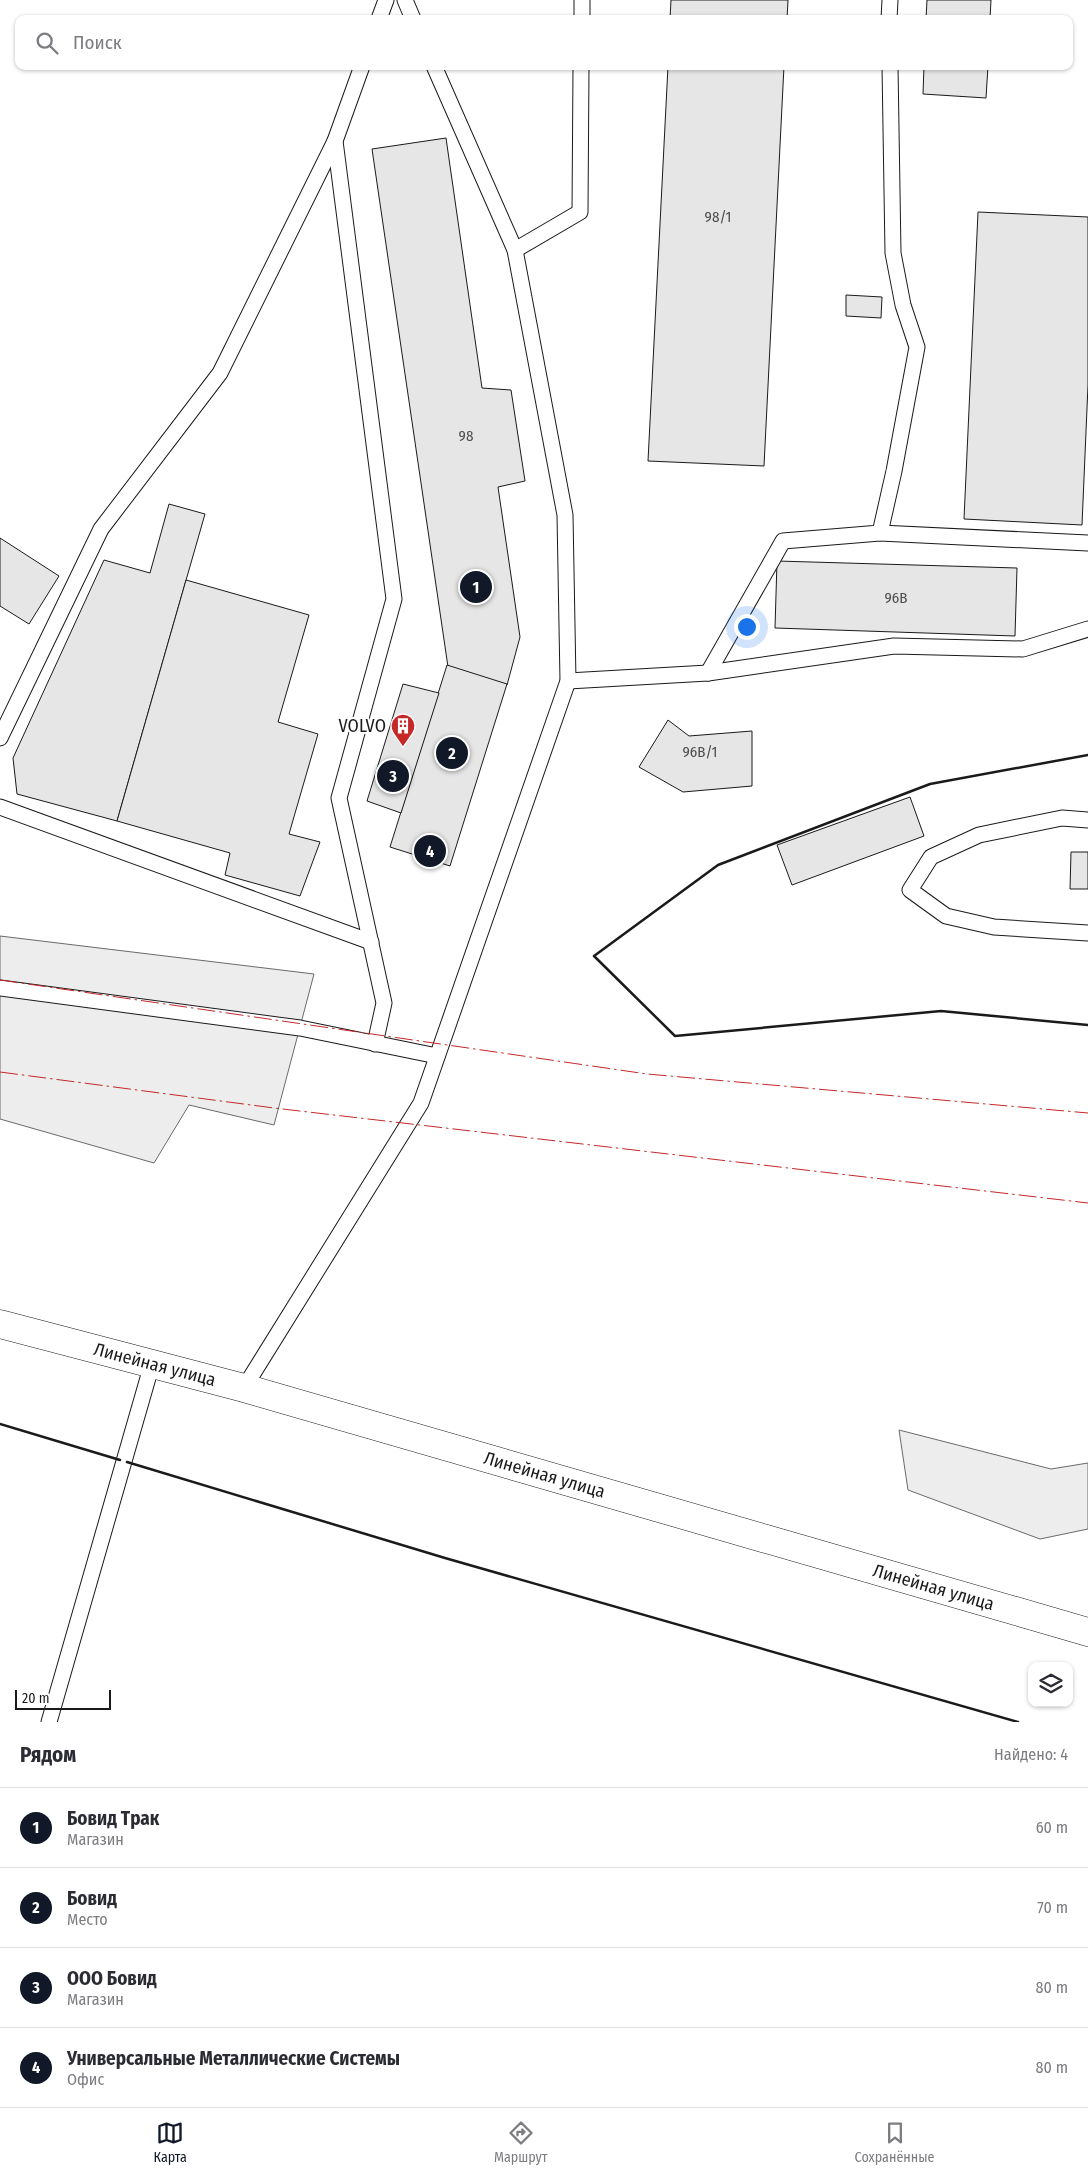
<!DOCTYPE html>
<html lang="ru">
<meta charset="utf-8">
<style>
:root{--surface:#fff;--page:#f2f2f3;--text:#2b2b33;--muted:#7c7c81;--line:#e1e1e2;--accent:#111827}
body{margin:0;font-family:"Fira Sans Condensed",sans-serif;background:var(--page);color:var(--text)}
.controls{position:absolute;right:15px;bottom:15px;display:grid;overflow:hidden;border-radius:10px;box-shadow:0 1px 4px #0004}
.controls button{width:45px;height:45px;display:grid;place-items:center;padding:0;border:0;border-bottom:1px solid var(--line);background:var(--surface);color:var(--text);font:25px sans-serif}
.scale{position:absolute;left:15px;bottom:12px;width:96px;box-sizing:border-box;padding-left:5px;border:2px solid #1a1a1a;border-top:0;font-size:14px;line-height:18px;white-space:nowrap;color:#1a1a1a;-webkit-text-stroke:4px #fff;paint-order:stroke}
.you{position:absolute;left:746px;top:626px;width:18px;height:18px;margin:-12px;border:4px solid #fff;border-radius:50%;background:#1a73e8;box-shadow:0 0 0 8px #1a73e833}
.badge{display:grid;place-items:center;width:32px;height:32px;border-radius:50%;background:var(--accent);color:#fff;font-size:16px;font-weight:700}
.pin{position:absolute;translate:-50% -50%;border:2px solid #fff;box-shadow:0 1px 5px #0006}
.list{margin:0;padding:0;list-style:none}
h2{display:flex;justify-content:space-between;align-items:center;height:65px;margin:0;padding:0 20px;font-size:21px}
h2 small{font-size:16px;font-weight:400;color:var(--muted)}
.list li{display:grid;grid-template-columns:32px 1fr auto;gap:15px;align-items:center;box-sizing:border-box;height:80px;padding:0 20px;border-top:1px solid var(--line)}
.list b{display:block;font-size:19px;white-space:nowrap}
.list p{margin:0;font-size:16px;white-space:nowrap;color:var(--muted)}
.list em{font-size:16px;font-style:normal;color:var(--muted)}
.icon{flex:none;width:28px;height:28px;fill:none;stroke:currentColor;stroke-width:2;stroke-linecap:round;stroke-linejoin:round}
.map{position:relative;flex:none;width:1088px;height:1722px;overflow:hidden}
.search{position:absolute;background:var(--surface);box-shadow:0 1px 4px #0004;left:15px;right:15px;top:15px;height:55px;display:flex;align-items:center;gap:12px;box-sizing:border-box;padding:0 18px;border-radius:10px;color:var(--muted);font-size:19px}
.sheet{height:385px;background:var(--surface)}
nav{display:flex;justify-content:space-around;align-items:center;box-sizing:border-box;height:70px;border-top:1px solid var(--line);background:var(--surface);font-size:14px;color:var(--muted)}
nav a{display:grid;justify-items:center;gap:2px}
nav .on{color:var(--accent)}
.map>svg:first-child{display:block}
.built{fill:#ededed;stroke:#6a6a6a}
.building{fill:#e6e6e6;stroke:#1a1a1a}
.lines{fill:none;stroke-linecap:round;stroke-linejoin:round}
.lane-casing{stroke:#1a1a1a;stroke-width:17}
.secondary-casing{stroke:#1a1a1a;stroke-width:29}
.lane{stroke:#fff;stroke-width:15}
.secondary{stroke:#fff;stroke-width:28}
.wall{stroke:#1a1a1a;stroke-width:2.5}
.power{stroke:#c62828;stroke-width:1;stroke-dasharray:18 4 2.5 4;stroke-linecap:butt}
.labels{text-anchor:middle;dominant-baseline:central;stroke-width:4;stroke-linejoin:round;paint-order:stroke}
.number-label{font-size:15px;fill:#4d4d4d}
.poi-label{font-size:18px;fill:#1a1a1a;stroke:#fff;text-anchor:end}
.street-label{font-size:18px;fill:#1a1a1a;stroke:#fff}
</style>
<div class="map">
<svg width="1088" height="1722" viewBox="0 0 1088 1722">
<rect width="100%" height="100%" fill="#fff"/>
<g class="built">
<polygon points="0,936 314,974 274,1125 189,1105 154,1163 0,1119"/>
<polygon points="899,1430 1051,1469 1088,1463 1088,1529 1040,1539 908,1490"/>
</g>
<g class="building">
<polygon points="671,0 788,0 787,19 670,19"/>
<polygon points="927,0 991,0 990,19 926,19"/>
<polygon points="668,66 784,66 764,466 648,461"/>
<polygon points="924,66 988,66 986,98 923,94"/>
<polygon points="446,138 482,388 511,390 525,481 498,487 520,637 507,685 448,667 372,149"/>
<polygon points="978,212 1088,217 1088,385 1082,525 964,519"/>
<polygon points="846,295 882,297 881,318 846,316"/>
<polygon points="169,504 205,514 117,821 17,794 13,758 104,560 150,573"/>
<polygon points="0,538 59,576 29,624 0,606"/>
<polygon points="777,561 1017,568 1015,636 775,628"/>
<polygon points="186,580 309,615 278,722 318,734 289,834 320,842 300,896 225,875 230,853 117,821"/>
<polygon points="447,665 507,684 450,866 390,847"/>
<polygon points="403,684 439,693 401,813 367,801"/>
<polygon points="668,720 689,736 752,731 752,786 683,792 639,767"/>
<polygon points="910,797 924,836 792,885 777,845"/>
<polygon points="1071,852 1088,852 1088,889 1070,889"/>
</g>
<g class="lines">
<defs>
<g id="lane">
<polyline points="405,0 413,19"/>
<polyline points="379,19 386,0"/>
<polyline points="582,19 582,0"/>
<polyline points="889,19 890,0"/>
<polyline points="362,66 335,141 394,599 339,798 384,1003 375,1044"/>
<polyline points="515,250 580,212 581,66"/>
<polyline points="880,533 1088,543"/>
<polyline points="708,673 783,541 880,533 894,471 917,347 903,305 893,253 890,66"/>
<polyline points="568,681 708,673 894,646 1023,649 1088,629"/>
<polyline points="0,738 101,529 220,373 335,141"/>
<polyline points="0,807 371,942"/>
<polyline points="1088,820 1062,818 979,835 931,857 910,890 946,916 994,927 1088,933"/>
<polyline points="0,988 300,1028 437,1056"/>
<polyline points="244,1388 421,1103 568,681 565,515 515,250 434,66"/>
<polyline points="49,1722 152,1364"/>
</g>
<g id="secondary">
<path id="s1" d="M0,1324L244,1388L1088,1632"/>
</g>
</defs>
<use href="#lane" class="lane-casing"/>
<use href="#secondary" class="secondary-casing"/>
<use href="#lane" class="lane"/>
<use href="#secondary" class="secondary"/>
<g class="wall">
<polyline points="1088,755 930,784 718,865 594,956 675,1036 941,1011 1088,1025"/>
<polyline points="0,1424 120,1460"/>
<polyline points="127,1462 445,1558 1018,1722"/>
</g>
<g class="power">
<polyline points="0,980 647,1074 1088,1113"/>
<polyline points="0,1072 274,1108 1088,1203"/>
</g>
</g>
<defs>
<symbol id="building-pin" viewBox="-11 -11 22 30"><path d="M0 17L-7.5 6A9.5 9.5 0 1 1 7.5 6Z" fill="#c62828" stroke="#fff"/><path d="M-4-6H4V6H1V3H-1V6H-4ZM-2.5-4.3h1.7v1.8h-1.7ZM.8-4.3h1.7v1.8H.8ZM-2.5-1h1.7V.8h-1.7ZM.8-1h1.7V.8H.8Z" fill="#fff"/></symbol>
</defs>
<g fill-rule="evenodd">
<use href="#building-pin" x="389" y="712" width="28" height="38"/>
</g>
<g class="labels">
<g class="number-label">
<text x="718" y="217">98/1</text>
<text x="466" y="436">98</text>
<text x="896" y="598">96В</text>
<text x="700" y="752">96В/1</text>
</g>
<g class="poi-label">
<text x="386" y="726">VOLVO</text>
</g>
<g class="street-label">
<text stroke="none"><textPath href="#s1" startOffset="160">Линейная улица</textPath></text>
<text stroke="none"><textPath href="#s1" startOffset="565">Линейная улица</textPath></text>
<text stroke="none"><textPath href="#s1" startOffset="970">Линейная улица</textPath></text>
</g>
</g>
</svg>
<div class="controls">
<button><svg class="icon" aria-label="layers" viewBox="0 0 24 24"><path d="M12 4l9 5-9 5-9-5zM3 14l9 5 9-5"/></svg></button>
</div>
<div class="scale">20 m</div>
<div class="you"></div>
<div class="pin badge" style="left:476px;top:587px">1</div>
<div class="pin badge" style="left:452px;top:753px">2</div>
<div class="pin badge" style="left:393px;top:776px">3</div>
<div class="pin badge" style="left:430px;top:851px">4</div>
<div class="search"><svg class="icon" aria-label="search" viewBox="0 0 24 24"><circle cx="10" cy="10" r="6"/><path d="M15 15l6 6"/></svg>Поиск</div>
</div>
<section class="sheet">
<h2>Рядом<small>Найдено: 4</small></h2>
<ul class="list">
<li><span class="badge">1</span><div><b>Бовид Трак</b><p>Магазин</p></div><em>60 m</em></li>
<li><span class="badge">2</span><div><b>Бовид</b><p>Место</p></div><em>70 m</em></li>
<li><span class="badge">3</span><div><b>ООО Бовид</b><p>Магазин</p></div><em>80 m</em></li>
<li><span class="badge">4</span><div><b>Универсальные Металлические Системы</b><p>Офис</p></div><em>80 m</em></li>
</ul>
</section>
<nav>
<a class="on"><svg class="icon" aria-label="map" viewBox="0 0 24 24"><path d="M3 6l6-2 6 2 6-2v14l-6 2-6-2-6 2zM9 4v14M15 6v14"/></svg>Карта</a>
<a><svg class="icon" aria-label="directions" viewBox="0 0 24 24"><path d="M12 3l9 9-9 9-9-9zM9 14v-3h6M13 9l2 2-2 2"/></svg>Маршрут</a>
<a><svg class="icon" aria-label="saved" viewBox="0 0 24 24"><path d="M7 4h10v16l-5-4-5 4z"/></svg>Сохранённые</a>
</nav>
